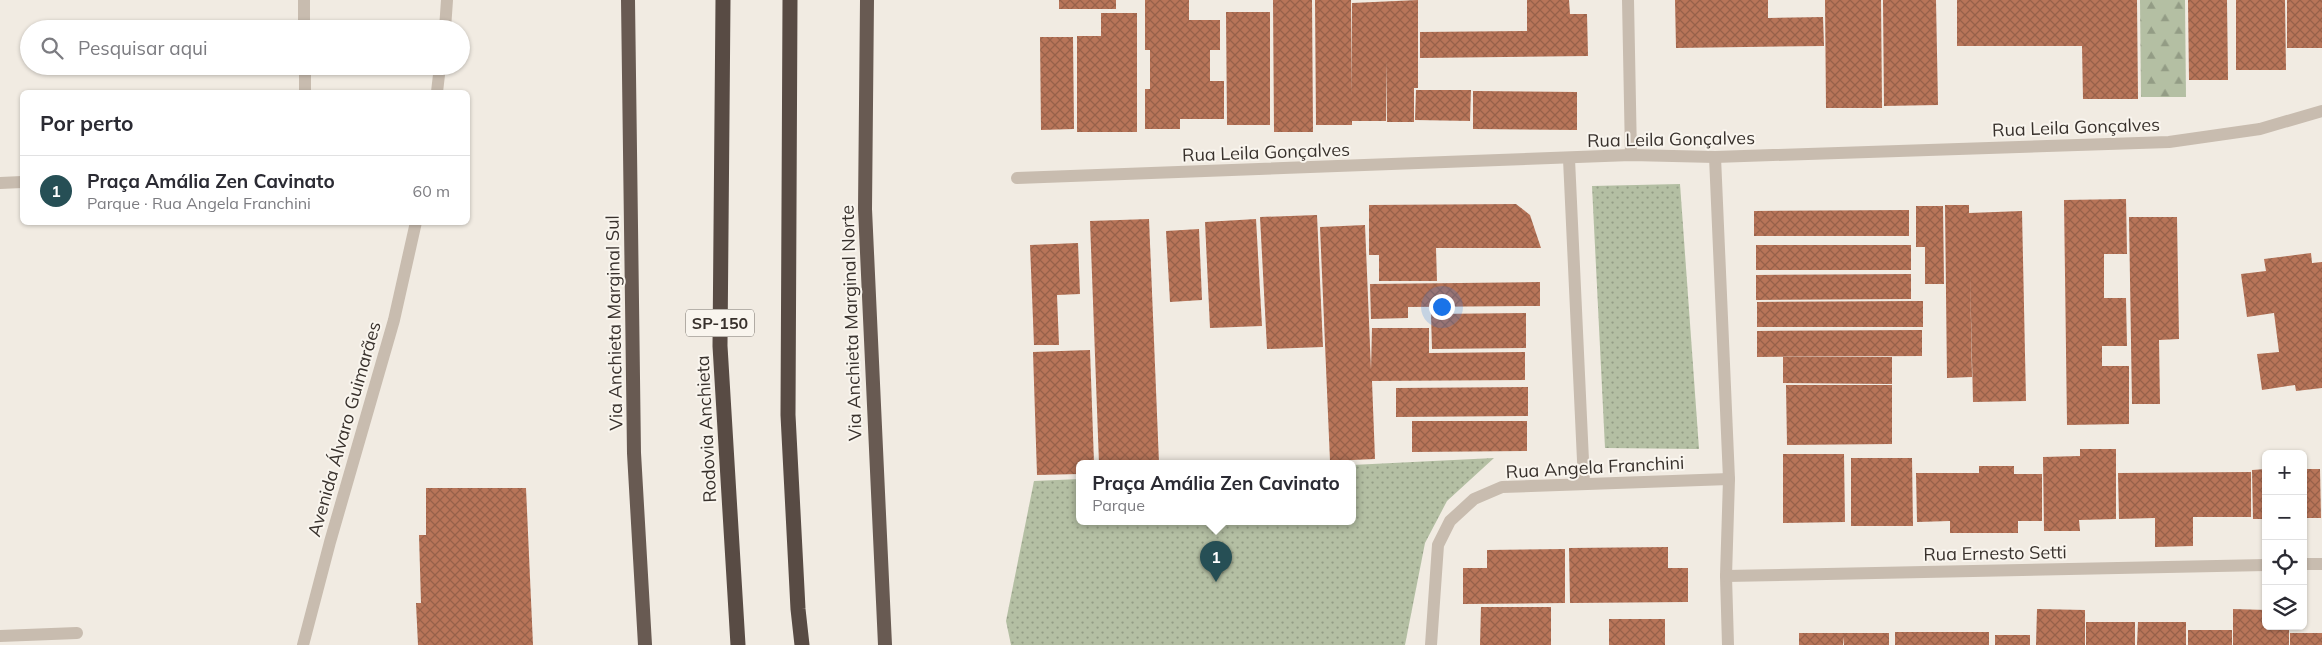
<!DOCTYPE html>
<html lang="pt">
<meta charset="utf-8">
<style>
:root{--surface:#fff;--page:#f7f7f7;--text:#2b2b33;--muted:#7c7c81;--line:#e1e1e2;--accent:#264f55}
body{margin:0;font-family:Mulish,sans-serif;background:var(--page);color:var(--text)}
.controls{position:absolute;right:15px;bottom:15px;display:grid;overflow:hidden;border-radius:8px;box-shadow:0 1px 4px #0004}
.controls button{width:45px;height:45px;display:grid;place-items:center;padding:0;border:0;border-bottom:1px solid var(--line);background:var(--surface);color:var(--text);font:25px sans-serif}
.you{position:absolute;left:1441px;top:306px;width:18px;height:18px;margin:-12px;border:4px solid #fff;border-radius:50%;background:#1a73e8;box-shadow:0 0 0 8px #1a73e833}
.badge{display:grid;place-items:center;width:32px;height:32px;border-radius:50%;background:var(--accent);color:#fff;font-size:16px;font-weight:700}
.pin{position:absolute;translate:-50% -41px;filter:drop-shadow(0 1px 2px #0008)}
.pin::after{content:'';position:absolute;top:26px;width:18px;height:15px;background:inherit;clip-path:polygon(0 0,100% 0,50% 100%)}
.popup{position:absolute;left:1076px;top:460px;width:280px;height:65px;box-sizing:border-box;display:grid;place-content:center;border-radius:8px;background:var(--surface);filter:drop-shadow(0 1px 4px #0005);font-size:16px;white-space:nowrap;color:var(--muted)}
.popup b{font-size:19px;color:var(--text)}
.popup::after{content:'';position:absolute;left:50%;top:100%;margin-left:-10px;border:10px solid transparent;border-top-color:var(--surface)}
.list{margin:0;padding:0;list-style:none}
h2{display:flex;justify-content:space-between;align-items:center;height:65px;margin:0;padding:0 20px;font-size:21px}
h2 small{font-size:16px;font-weight:400;color:var(--muted)}
.list li{display:grid;grid-template-columns:32px 1fr auto;gap:15px;align-items:center;box-sizing:border-box;height:70px;padding:0 20px;border-top:1px solid var(--line)}
.list b{display:block;font-size:19px;white-space:nowrap}
.list p{margin:0;font-size:16px;white-space:nowrap;color:var(--muted)}
.list em{font-size:16px;font-style:normal;color:var(--muted)}
.icon{flex:none;width:28px;height:28px;fill:none;stroke:currentColor;stroke-width:2;stroke-linecap:round;stroke-linejoin:round}
.map{position:relative;flex:none;width:2322px;height:645px;overflow:hidden}
.search{position:absolute;background:var(--surface);box-shadow:0 1px 4px #0004;left:20px;top:20px;width:450px;height:55px;display:flex;align-items:center;gap:12px;box-sizing:border-box;padding:0 18px;border-radius:28px;color:var(--muted);font-size:19px}
.panel{position:absolute;background:var(--surface);box-shadow:0 1px 4px #0004;left:20px;top:90px;width:450px;height:135px;border-radius:8px}
.map>svg:first-child{display:block}
.forest{fill:url(#forest-firs)}
.park{fill:url(#park-dots)}
.building{fill:url(#building-cross-hatch)}
.lines{fill:none;stroke-linecap:round;stroke-linejoin:round}
.service{stroke:#c8bcaf;stroke-width:12}
.minor{stroke:#c8bcaf;stroke-width:12}
.tertiary{stroke:#c8bcaf;stroke-width:12}
.trunk{stroke:#685a52;stroke-width:14}
.motorway{stroke:#584b44;stroke-width:15}
.labels{text-anchor:middle;dominant-baseline:central;stroke-width:4;stroke-linejoin:round;paint-order:stroke}
.shield{fill:#f9f5ee;stroke:#726c66;stroke-width:1}
.shield-label{font-size:16px;font-weight:bold;fill:#38312c}
.street-label{font-size:18px;fill:#38312c;stroke:#f9f5ee}
</style>
<div class="map">
<svg width="2322" height="645" viewBox="0 0 2322 645">
<defs>
<pattern id="forest-firs" width="22" height="20" patternUnits="userSpaceOnUse" patternTransform="scale(1.25)"><rect width="22" height="20" fill="#b4bfa3"/><path d="M5 1l3.5 6h-7zM16 11l3.5 6h-7z" fill="#939c85"/></pattern>
<pattern id="park-dots" width="8" height="8" patternUnits="userSpaceOnUse" patternTransform="scale(1.25)"><rect width="8" height="8" fill="#b4bfa3"/><path d="M2 2h.1M6 6h.1" fill="none" stroke="#939c85" stroke-width="1.8" stroke-linecap="round"/></pattern>
<pattern id="building-cross-hatch" width="8" height="8" patternUnits="userSpaceOnUse" patternTransform="scale(1.25)"><rect width="8" height="8" fill="#b87559"/><path d="M0 0l8 8M0 8l8-8" fill="none" stroke="#97614a"/></pattern>
</defs>
<rect width="100%" height="100%" fill="#f1ebe2"/>
<polygon class="forest" points="2140,0 2185,0 2186,97 2141,97"/>
<g class="park">
<polygon points="1680,184 1699,449 1605,448 1592,186"/>
<polygon points="1494,458 1447,501 1425,543 1405,645 1011,645 1006,621 1034,481 1080,479 1080,521 1352,521 1352,465"/>
</g>
<g class="building">
<rect x="1059" y="0" width="57" height="9"/>
<polygon points="1145,0 1189,0 1189,20 1220,20 1220,50 1210,50 1210,81 1224,81 1224,119 1180,119 1180,129 1145,129 1145,89 1150,89 1150,50 1145,50"/>
<polygon points="1273,0 1312,0 1313,132 1274,132"/>
<polygon points="1315,0 1351,0 1352,97 1352,3 1418,0 1418,88 1414,88 1414,122 1387,122 1386,60 1386,121 1352,121 1352,125 1316,125"/>
<polygon points="1527,0 1569,0 1570,14 1587,14 1588,56 1420,58 1420,32 1527,31"/>
<polygon points="1675,0 1768,0 1768,18 1823,17 1824,46 1676,48"/>
<polygon points="1825,0 1881,0 1882,108 1826,108"/>
<polygon points="1883,0 1936,0 1938,105 1884,106"/>
<polygon points="1957,0 2137,0 2138,99 2083,99 2082,46 1957,46"/>
<polygon points="2188,0 2227,0 2228,80 2189,80"/>
<polygon points="2236,0 2285,0 2286,70 2236,70"/>
<rect x="2287" y="0" width="35" height="48"/>
<polygon points="1226,12 1270,12 1270,125 1227,125"/>
<polygon points="1101,13 1137,13 1137,132 1077,132 1077,36 1101,36"/>
<polygon points="1040,37 1073,37 1074,129 1041,130"/>
<polygon points="1416,90 1471,90 1470,121 1415,120"/>
<polygon points="1473,91 1577,92 1577,130 1473,129"/>
<polygon points="2126,199 2127,254 2104,254 2104,298 2126,298 2127,346 2102,346 2102,366 2129,366 2129,424 2067,425 2064,200"/>
<polygon points="1516,204 1530,215 1541,248 1436,248 1437,281 1379,281 1379,255 1369,255 1369,205"/>
<polygon points="1945,205 1969,205 1969,213 2022,211 2026,401 1973,402 1970,271 1972,377 1947,378"/>
<polygon points="1916,206 1943,206 1944,284 1925,284 1925,247 1916,247"/>
<polygon points="1909,210 1909,236 1754,236 1754,211"/>
<polygon points="1317,215 1323,347 1267,349 1260,217"/>
<polygon points="2129,217 2177,217 2179,339 2159,340 2160,404 2132,404"/>
<polygon points="1149,219 1159,463 1099,463 1090,221"/>
<polygon points="1256,219 1262,326 1210,328 1205,222"/>
<polygon points="1365,225 1371,370 1372,328 1429,328 1429,353 1525,352 1525,380 1372,381 1375,459 1330,461 1320,227"/>
<polygon points="1199,229 1202,300 1170,302 1166,231"/>
<polygon points="1078,243 1080,294 1057,295 1059,345 1034,345 1030,245"/>
<rect x="1756" y="245" width="155" height="25"/>
<polygon points="2311,253 2312,263 2322,262 2322,388 2296,391 2295,385 2262,390 2257,354 2279,352 2274,313 2247,317 2241,274 2266,271 2264,259"/>
<polygon points="1911,274 1911,299 1756,300 1756,275"/>
<polygon points="1540,282 1540,306 1408,307 1408,318 1371,319 1370,284"/>
<polygon points="1923,301 1923,327 1757,327 1757,302"/>
<polygon points="1526,313 1526,348 1432,349 1431,314"/>
<polygon points="1922,330 1922,356 1757,357 1757,331"/>
<polygon points="1090,350 1094,463 1080,463 1080,474 1037,475 1033,352"/>
<polygon points="1783,357 1892,357 1892,384 1783,383"/>
<polygon points="1786,385 1892,385 1892,444 1787,445"/>
<polygon points="1528,387 1528,416 1396,417 1396,388"/>
<polygon points="1412,421 1527,421 1527,451 1412,452"/>
<polygon points="2080,449 2116,449 2116,519 2079,520 2080,531 2044,531 2043,457 2080,456"/>
<polygon points="1783,454 1844,454 1845,522 1783,523"/>
<polygon points="1851,458 1912,458 1913,526 1851,526"/>
<polygon points="1979,466 2014,466 2014,474 2042,474 2042,521 2018,521 2018,533 1950,533 1950,521 1917,522 1916,473 1979,473"/>
<polygon points="2266,469 2266,519 2253,519 2252,470"/>
<polygon points="2303,469 2320,469 2321,518 2303,518"/>
<polygon points="2251,472 2251,517 2193,517 2193,546 2155,547 2155,518 2119,519 2118,473"/>
<polygon points="426,488 526,488 533,645 418,645 416,603 421,603 419,535 426,535"/>
<polygon points="1668,547 1668,568 1688,568 1688,602 1570,603 1569,548"/>
<polygon points="1565,549 1565,603 1463,604 1463,568 1487,568 1487,550"/>
<polygon points="1481,607 1551,607 1551,645 1480,645"/>
<polygon points="2037,609 2085,610 2085,645 2036,645"/>
<polygon points="2233,609 2266,610 2266,626 2289,626 2289,645 2233,645"/>
<rect x="1609" y="619" width="56" height="26"/>
<rect x="2086" y="622" width="49" height="23"/>
<polygon points="2138,622 2186,622 2186,645 2137,645"/>
<rect x="2188" y="630" width="44" height="15"/>
<rect x="1895" y="632" width="94" height="13"/>
<polygon points="1799,633 1889,633 1889,645 1844,645 1844,637 1843,645 1799,645"/>
<rect x="2290" y="633" width="32" height="12"/>
<rect x="1995" y="635" width="35" height="10"/>
</g>
<g class="lines">
<g class="service">
<polyline points="304,0 304,29"/>
<polyline points="305,66 305,92"/>
<polyline points="0,183 22,182"/>
<polyline points="0,636 77,633"/>
</g>
<g class="minor">
<polyline points="1628,0 1631,155"/>
<polyline points="1715,157 1729,479 1726,576 1728,645"/>
<polyline points="1569,159 1584,482"/>
<polyline points="1017,178 1631,155 1715,157 2169,142 2260,129 2322,111"/>
<polyline points="2303,564 2322,564"/>
<polyline points="1726,576 2266,565"/>
<polyline points="1431,645 1438,545 1450,521 1474,499 1502,487 1729,479"/>
</g>
<g class="tertiary">
<polyline points="445,29 447,0"/>
<polyline points="437,92 440,66"/>
<polyline points="303,645 330,542 394,320 416,222"/>
</g>
<g class="trunk">
<polyline points="628,0 634,453 645,645"/>
<polyline points="867,0 865,209 885,645"/>
</g>
<g class="motorway">
<polyline points="723,0 720,346 738,645"/>
<polyline points="790,0 788,415 798,609 802,645"/>
</g>
</g>
<g class="labels">
<rect class="shield" x="686" y="309.5" width="68" height="27" rx="4"/>
<g class="shield-label">
<text x="720" y="323">SP-150</text>
</g>
<g class="street-label">
<text transform="translate(2076 127) rotate(-2)">Rua Leila Gonçalves</text>
<text transform="translate(1671 139) rotate(-1)">Rua Leila Gonçalves</text>
<text transform="translate(1266 152) rotate(-2)">Rua Leila Gonçalves</text>
<text transform="translate(614 323) rotate(-91)">Via Anchieta Marginal Sul</text>
<text transform="translate(851 323) rotate(-92)">Via Anchieta Marginal Norte</text>
<text transform="translate(344 429) rotate(-74)">Avenida Álvaro Guimarães</text>
<text transform="translate(706 429) rotate(-93)">Rodovia Anchieta</text>
<text transform="translate(1595 467) rotate(-3)">Rua Angela Franchini</text>
<text transform="translate(1995 553) rotate(-1)">Rua Ernesto Setti</text>
</g>
</g>
</svg>
<div class="controls">
<button>+</button>
<button>−</button>
<button><svg class="icon" aria-label="locate" viewBox="0 0 24 24"><circle cx="12" cy="12" r="6"/><path d="M12 2v4M12 18v4M2 12h4M18 12h4"/></svg></button>
<button><svg class="icon" aria-label="layers" viewBox="0 0 24 24"><path d="M12 4l9 5-9 5-9-5zM3 14l9 5 9-5"/></svg></button>
</div>
<div class="you"></div>
<div class="pin badge" style="left:1216px;top:582px">1</div>
<div class="popup"><b>Praça Amália Zen Cavinato</b>Parque</div>
<div class="search"><svg class="icon" aria-label="search" viewBox="0 0 24 24"><circle cx="10" cy="10" r="6"/><path d="M15 15l6 6"/></svg>Pesquisar aqui</div>
<section class="panel">
<h2>Por perto<small></small></h2>
<ul class="list">
<li><span class="badge">1</span><div><b>Praça Amália Zen Cavinato</b><p>Parque · Rua Angela Franchini</p></div><em>60 m</em></li>
</ul>
</section>
</div>
